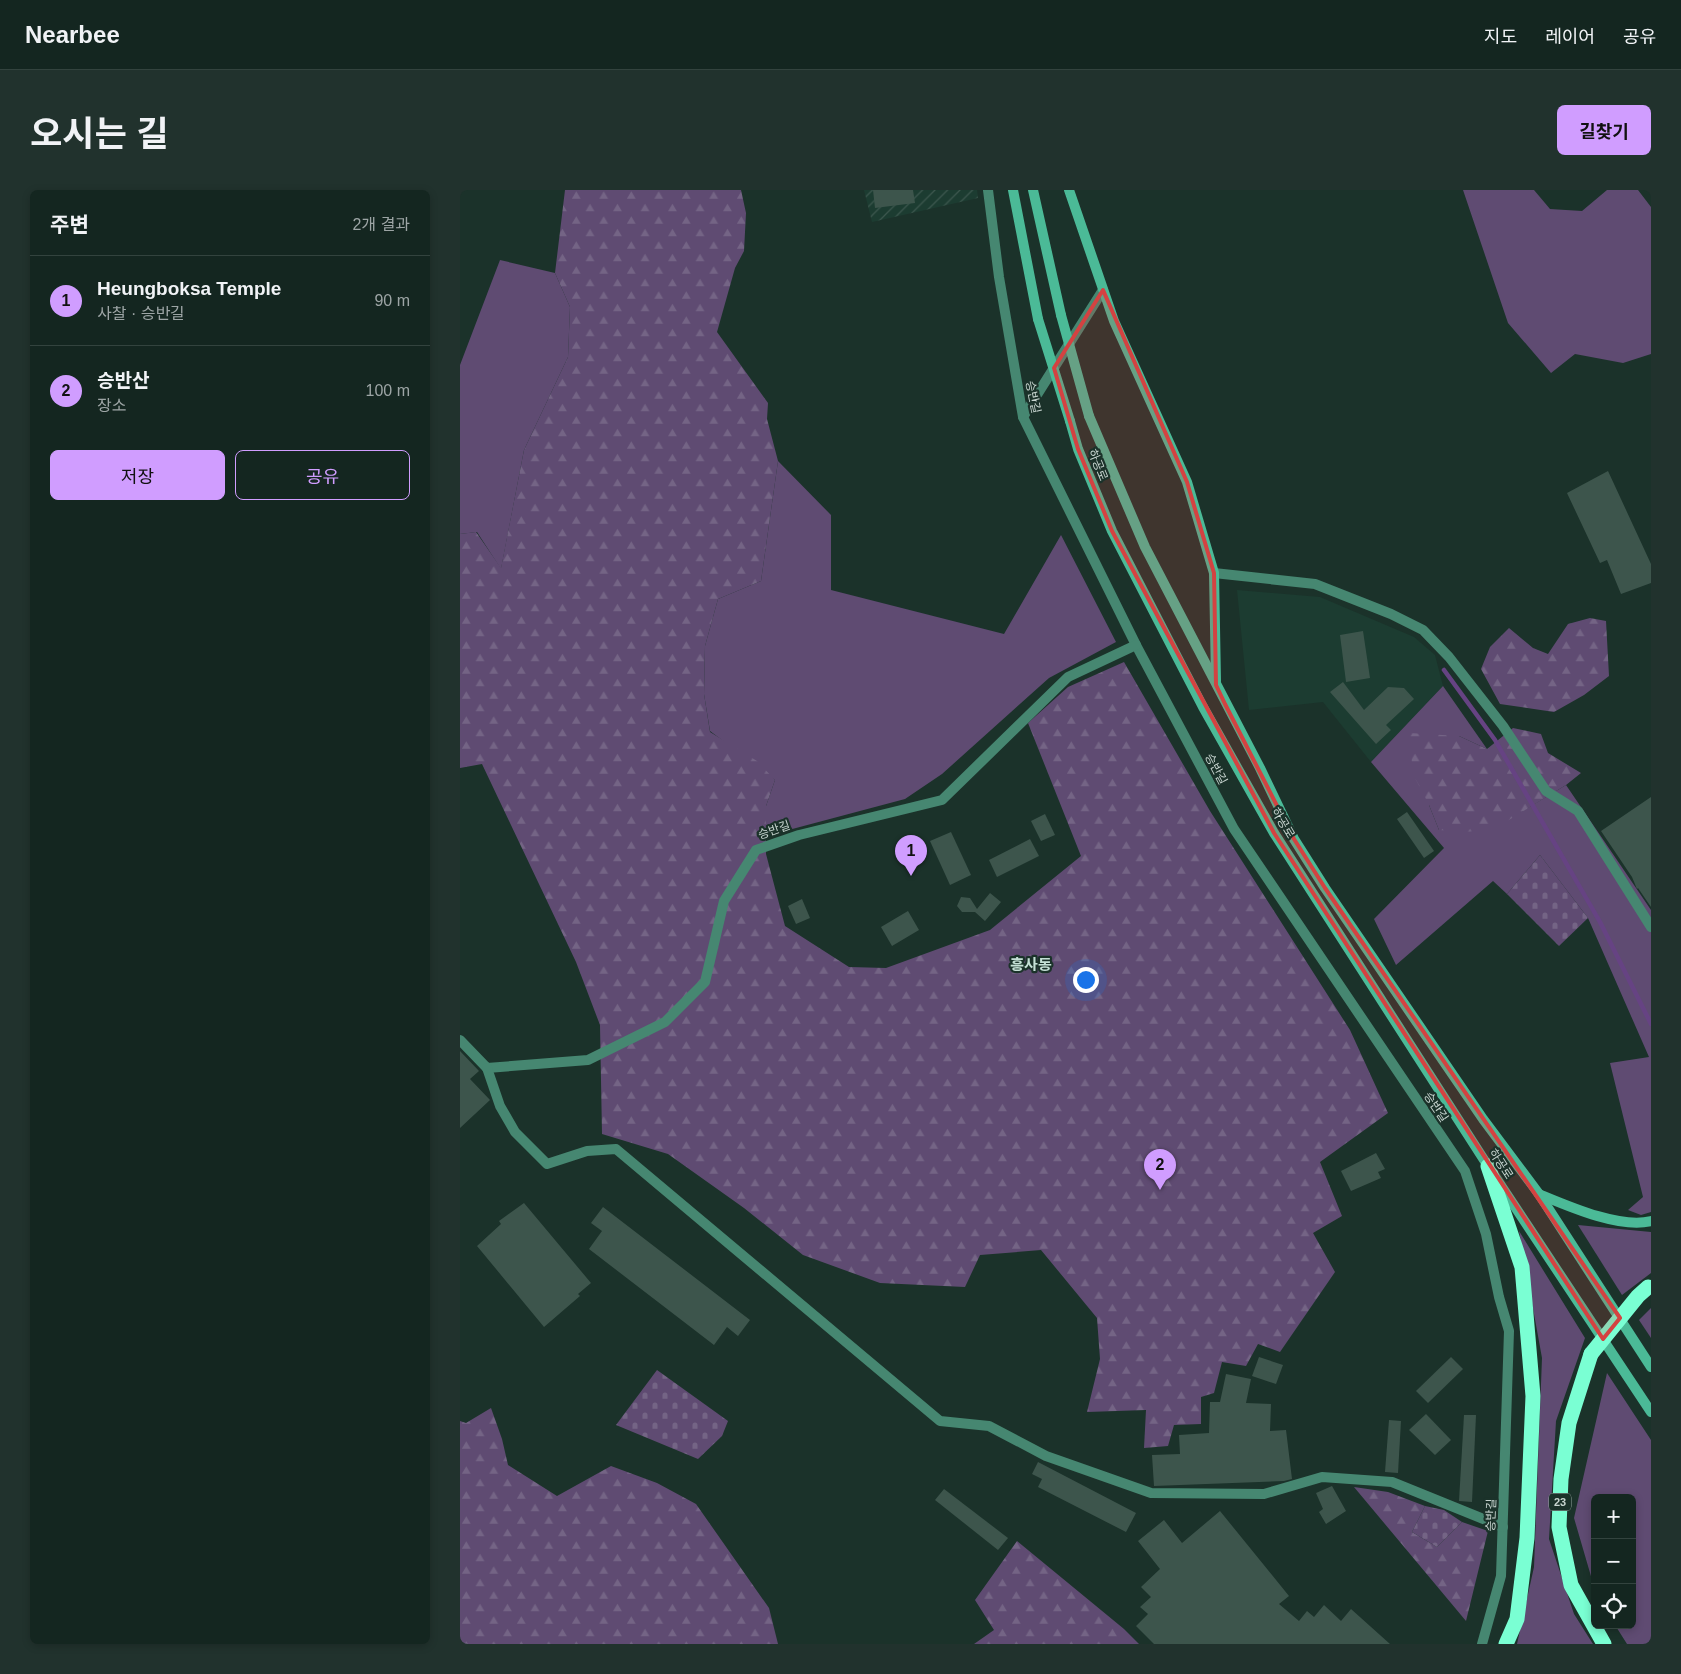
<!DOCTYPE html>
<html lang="ko">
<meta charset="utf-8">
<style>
:root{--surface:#142620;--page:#21322d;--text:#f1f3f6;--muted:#9da5a5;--line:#33433e;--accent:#d09dff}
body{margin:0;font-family:Helvetica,"Noto Sans KR",sans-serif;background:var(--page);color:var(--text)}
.controls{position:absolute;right:15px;bottom:15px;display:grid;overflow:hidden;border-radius:8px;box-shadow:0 2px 8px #0003}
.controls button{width:45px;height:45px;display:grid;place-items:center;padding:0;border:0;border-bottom:1px solid var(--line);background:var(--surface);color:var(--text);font:25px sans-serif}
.you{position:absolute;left:625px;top:789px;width:18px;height:18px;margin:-12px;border:4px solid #fff;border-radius:50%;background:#1a73e8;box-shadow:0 0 0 8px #1a73e833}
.badge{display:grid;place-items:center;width:32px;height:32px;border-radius:50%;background:var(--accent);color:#111;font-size:16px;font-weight:700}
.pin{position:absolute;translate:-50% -41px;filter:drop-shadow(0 1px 2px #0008)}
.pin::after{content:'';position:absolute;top:26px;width:18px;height:15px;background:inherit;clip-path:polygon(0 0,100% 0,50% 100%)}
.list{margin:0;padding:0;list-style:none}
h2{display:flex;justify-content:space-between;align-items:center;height:65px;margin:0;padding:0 20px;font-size:21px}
h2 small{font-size:16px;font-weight:400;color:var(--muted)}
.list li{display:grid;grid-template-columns:32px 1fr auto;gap:15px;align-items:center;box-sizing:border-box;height:90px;padding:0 20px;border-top:1px solid var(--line)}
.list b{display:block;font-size:19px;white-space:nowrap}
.list p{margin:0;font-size:16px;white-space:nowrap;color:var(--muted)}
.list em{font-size:16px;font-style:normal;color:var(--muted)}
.actions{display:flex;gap:10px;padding:15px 20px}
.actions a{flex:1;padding:11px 0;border:1px solid var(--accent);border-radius:8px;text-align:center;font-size:18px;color:var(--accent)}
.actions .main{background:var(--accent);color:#111}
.icon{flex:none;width:28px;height:28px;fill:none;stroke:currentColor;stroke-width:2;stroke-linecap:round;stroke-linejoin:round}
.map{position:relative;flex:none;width:1191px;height:1454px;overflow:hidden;border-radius:8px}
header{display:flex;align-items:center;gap:30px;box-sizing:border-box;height:70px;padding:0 25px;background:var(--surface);border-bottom:1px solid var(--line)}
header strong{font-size:24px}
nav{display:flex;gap:28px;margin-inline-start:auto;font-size:18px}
.intro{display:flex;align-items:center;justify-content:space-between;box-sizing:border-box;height:120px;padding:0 30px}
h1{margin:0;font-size:35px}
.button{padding:12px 22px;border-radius:8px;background:var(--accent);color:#111;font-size:18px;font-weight:700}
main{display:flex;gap:30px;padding:0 30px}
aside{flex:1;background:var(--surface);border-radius:8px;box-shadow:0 2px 8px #0003}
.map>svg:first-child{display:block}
.built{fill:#1c3c31}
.industrial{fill:url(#industrial-furrows)}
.green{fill:#5f4b72}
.forest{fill:url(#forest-firs)}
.cemetery{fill:url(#cemetery-stones)}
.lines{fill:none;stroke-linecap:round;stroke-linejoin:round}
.stream{stroke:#664383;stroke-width:4.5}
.building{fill:#3d554c}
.street{stroke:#468771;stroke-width:10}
.secondary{stroke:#4bba97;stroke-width:10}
.highway{stroke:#7affd3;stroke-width:15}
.secondary-bridge{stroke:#4bba97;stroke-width:10}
.highway-bridge{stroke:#7affd3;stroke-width:15}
.marked{fill:#d44241;fill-opacity:0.2;stroke:#d44241;stroke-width:4;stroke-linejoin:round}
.labels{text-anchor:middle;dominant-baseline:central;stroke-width:4.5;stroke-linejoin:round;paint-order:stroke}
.shield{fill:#1b322a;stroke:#94a49e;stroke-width:1}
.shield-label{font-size:11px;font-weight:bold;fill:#c8d5d0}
.street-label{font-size:12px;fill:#c8d5d0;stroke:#1b322a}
.quarter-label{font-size:15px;font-weight:bold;fill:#c5e1d6;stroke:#1b322a}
</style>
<header>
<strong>Nearbee</strong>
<nav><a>지도</a><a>레이어</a><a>공유</a></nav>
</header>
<div class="intro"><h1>오시는 길</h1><a class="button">길찾기</a></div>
<main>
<aside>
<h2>주변<small>2개 결과</small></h2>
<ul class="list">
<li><span class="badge">1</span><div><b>Heungboksa Temple</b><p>사찰 · 승반길</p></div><em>90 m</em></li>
<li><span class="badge">2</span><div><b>승반산</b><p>장소</p></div><em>100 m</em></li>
</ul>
<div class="actions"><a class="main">저장</a><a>공유</a></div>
</aside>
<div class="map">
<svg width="1191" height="1454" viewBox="0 0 1191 1454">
<defs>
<pattern id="industrial-furrows" width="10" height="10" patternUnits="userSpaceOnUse" patternTransform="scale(1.25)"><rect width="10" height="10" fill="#1c3c31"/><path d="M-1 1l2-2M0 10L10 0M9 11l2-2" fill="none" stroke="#3c574e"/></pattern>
<pattern id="forest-firs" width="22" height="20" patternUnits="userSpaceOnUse" patternTransform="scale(1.25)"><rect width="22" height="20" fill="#5f4b72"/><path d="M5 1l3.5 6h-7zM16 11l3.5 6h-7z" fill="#746485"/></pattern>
<pattern id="cemetery-stones" width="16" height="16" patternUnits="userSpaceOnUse" patternTransform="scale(1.25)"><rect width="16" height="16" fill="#5f4b72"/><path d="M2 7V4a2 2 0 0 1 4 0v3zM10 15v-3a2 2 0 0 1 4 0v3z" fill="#746485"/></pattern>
</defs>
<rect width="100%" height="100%" fill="#1b322a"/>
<polygon class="built" points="777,400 860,407 954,447 975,465 983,496 911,572 863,512 789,520"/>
<polygon class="industrial" points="404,0 517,0 518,8 412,32"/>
<g class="green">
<polygon points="1003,0 1074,0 1090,19 1122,21 1147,0 1178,0 1191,17 1191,164 1163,173 1115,164 1091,183 1048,133"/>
<polygon points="40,70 95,83 110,117 108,167 64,260 41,379 17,342 0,344 0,175"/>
<polygon points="318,271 371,325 371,400 544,444 601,345 656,452 589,488 482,584 445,609 306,646 306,616 315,590 250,541 244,504 245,456 258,409 301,391"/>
<polygon points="983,496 1027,559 999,546 969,615 979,640 1061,622 1106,595 1191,720 1191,1022 1181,1025 1168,1020 1183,1007 1150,873 1189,867 1128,728 1080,665 1047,704 1033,691 936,775 914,729 984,658 911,572"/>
<polygon points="1118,1035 1191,1042 1191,1083 1162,1105"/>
<polygon points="1059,1041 1125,1148 1096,1231 1089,1349 1114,1424 1133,1454 1057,1454 1074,1377 1082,1168"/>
<polygon points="1191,1118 1191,1148 1179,1130"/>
<polygon points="1147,1183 1191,1250 1191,1454 1167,1454 1155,1435 1172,1435 1172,1308 1135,1308 1135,1400 1114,1328"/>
<polygon points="664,1439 679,1454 664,1454"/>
</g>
<g class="forest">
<polygon points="105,0 281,0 286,23 284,61 275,78 257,142 308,213 307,229 318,271 301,391 258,409 245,456 244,504 250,542 297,571 315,590 306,616 306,664 325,736 389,777 426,778 530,740 621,666 568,533 608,497 664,472 750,621 890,840 928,923 860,972 882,1026 853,1043 875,1082 820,1162 798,1154 786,1176 762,1172 754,1203 741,1207 741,1234 714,1235 708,1256 684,1258 686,1220 627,1222 640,1169 637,1128 581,1060 520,1065 505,1097 420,1093 343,1065 284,1018 208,964 142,944 140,835 116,772 22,574 0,578 0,344 16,342 41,378 64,260 108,167 110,117 95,83"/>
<polygon points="1130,428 1146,431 1149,486 1124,505 1094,522 1040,514 1021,479 1030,457 1049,438 1073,458 1088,464 1108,434"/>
<polygon points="1053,538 1081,544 1088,563 1121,583 1106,595 1034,639 1005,642 979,640 969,615 953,584 949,543 999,546 1027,559"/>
<polygon points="31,1218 42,1249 48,1275 97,1306 151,1276 197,1293 236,1314 309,1418 318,1454 0,1454 0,1231 6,1233"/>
<polygon points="894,1297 928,1302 965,1316 952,1342 977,1357 1002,1332 1028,1341 1006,1431"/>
<polygon points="557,1351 664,1439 664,1454 514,1454 534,1440 515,1410"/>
</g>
<g class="cemetery">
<polygon points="1080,665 1128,728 1099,756 1047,704"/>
<polygon points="197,1180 268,1231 262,1246 238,1269 156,1235"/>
<polygon points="965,1316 984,1320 1002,1332 977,1357 952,1342"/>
</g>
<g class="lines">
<polyline class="stream" points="984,480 1035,550 1140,732 1191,834"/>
</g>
<g class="building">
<polygon points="413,0 453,0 455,13 415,18"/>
<polygon points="1148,281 1191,374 1191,393 1161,404 1147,370 1140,373 1107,303"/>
<polygon points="903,441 910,488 886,492 880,445"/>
<polygon points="883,492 904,520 928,497 944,498 954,509 926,535 931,540 916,554 870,502"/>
<polygon points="1191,607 1191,717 1178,698 1177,699 1172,687 1141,641"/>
<polygon points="947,622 974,661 964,668 937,629"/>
<polygon points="585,624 595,645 581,651 571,631"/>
<polygon points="491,642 511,685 490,695 470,651"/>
<polygon points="570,649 579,666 537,687 529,670"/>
<polygon points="530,703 541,712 525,731 515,722 502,722 497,716 501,707 510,708 517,719"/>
<polygon points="342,709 350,728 336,734 328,716"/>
<polygon points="448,721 459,740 432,756 421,737"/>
<polygon points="0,861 19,881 10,889 30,910 0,938"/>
<polygon points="916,963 925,979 918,982 921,988 891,1001 881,981"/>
<polygon points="64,1013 131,1093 118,1104 120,1106 84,1137 17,1056 41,1034 39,1031"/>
<polygon points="143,1017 290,1130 278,1146 267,1137 254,1155 129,1059 142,1041 131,1033"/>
<polygon points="799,1167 823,1175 816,1194 792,1186"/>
<polygon points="991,1167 1003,1179 968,1213 956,1201"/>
<polygon points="766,1184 791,1189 786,1213 811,1214 810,1241 826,1240 832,1289 824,1291 694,1296 692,1265 720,1264 719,1245 749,1243 750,1212 760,1212"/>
<polygon points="966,1224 991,1250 975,1265 949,1240"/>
<polygon points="1004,1225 1016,1225 1012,1312 999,1311"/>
<polygon points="929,1230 941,1231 938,1283 925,1282"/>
<polygon points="578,1272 676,1323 666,1342 578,1297 582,1289 572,1284"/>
<polygon points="872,1296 886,1321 866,1334 859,1322 863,1319 856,1303"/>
<polygon points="484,1299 548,1348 538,1360 475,1310"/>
<polygon points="760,1321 829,1406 819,1414 839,1431 847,1421 854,1427 864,1415 881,1431 891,1419 930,1454 694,1454 676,1436 688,1424 680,1417 691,1407 681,1397 700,1379 678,1351 704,1330 722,1353"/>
</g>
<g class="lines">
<g class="street">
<polyline points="528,0 539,87 563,227 676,455 774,639 1005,981 1026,1044 1039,1107 1049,1141 1041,1386 1022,1454"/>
<polyline points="563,227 643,100"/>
<polyline points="754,383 855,394 931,424 963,440 989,467 1043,536 1086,601 1118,621 1191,737"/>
<polyline points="0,850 27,878 128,870 205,832 245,792 264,711 296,660 339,645 482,610 608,487 676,455"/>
<polyline points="27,878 40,916 55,942 87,974 127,961 156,959 480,1231 529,1236 586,1266 691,1303 804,1304 862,1287 932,1292 1043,1337"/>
</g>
<g class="secondary">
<polyline points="553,0 578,129"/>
<polyline points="573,0 601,125"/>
<polyline points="609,0 654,131 727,292 754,383 756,491"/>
<polyline points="629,226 685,357 800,578 834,649 865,698 1023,929 1079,1004 1191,1177"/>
<polyline points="610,231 618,259 652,341 743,517 814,643 1028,976 1191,1222"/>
<path d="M1079,1004C1108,1016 1160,1039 1191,1031"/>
</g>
<g class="highway">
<polyline points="1028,976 1062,1077 1073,1206 1067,1348 1057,1429 1046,1454"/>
<polyline points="1131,1164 1109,1233 1101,1289 1099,1337 1111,1395 1144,1454"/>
</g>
<g class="secondary-bridge">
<polyline points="601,125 629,226"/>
<polyline points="578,129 610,231"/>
</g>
<polyline class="highway-bridge" points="1131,1164 1178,1106 1188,1097"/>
</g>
<path class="marked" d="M643,100L727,292L754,383L756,495L765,514L834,649L865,698L1160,1128L1143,1149L814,643L652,341L618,259L594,178Z"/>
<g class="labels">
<rect class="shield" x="1089" y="1303.5" width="22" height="17" rx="4"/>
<g class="shield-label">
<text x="1100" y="1312">23</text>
</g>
<g class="street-label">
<text transform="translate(573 207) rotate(78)">승반길</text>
<text transform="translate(638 275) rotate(68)">하공로</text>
<text transform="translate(756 579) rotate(62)">승반길</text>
<text transform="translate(823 633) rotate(59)">하공로</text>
<text transform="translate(314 640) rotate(-19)">승반길</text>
<text transform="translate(976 917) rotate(56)">승반길</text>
<text transform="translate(1041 974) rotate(57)">하공로</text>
<text transform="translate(1031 1325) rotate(-88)">승반길</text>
</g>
<g class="quarter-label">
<text x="571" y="774">흥사동</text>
</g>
</g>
</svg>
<div class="controls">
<button>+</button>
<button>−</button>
<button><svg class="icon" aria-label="locate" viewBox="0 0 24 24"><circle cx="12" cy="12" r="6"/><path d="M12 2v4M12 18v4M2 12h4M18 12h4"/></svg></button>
</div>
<div class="you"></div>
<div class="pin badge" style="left:451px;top:686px">1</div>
<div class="pin badge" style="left:700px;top:1000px">2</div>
</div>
</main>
